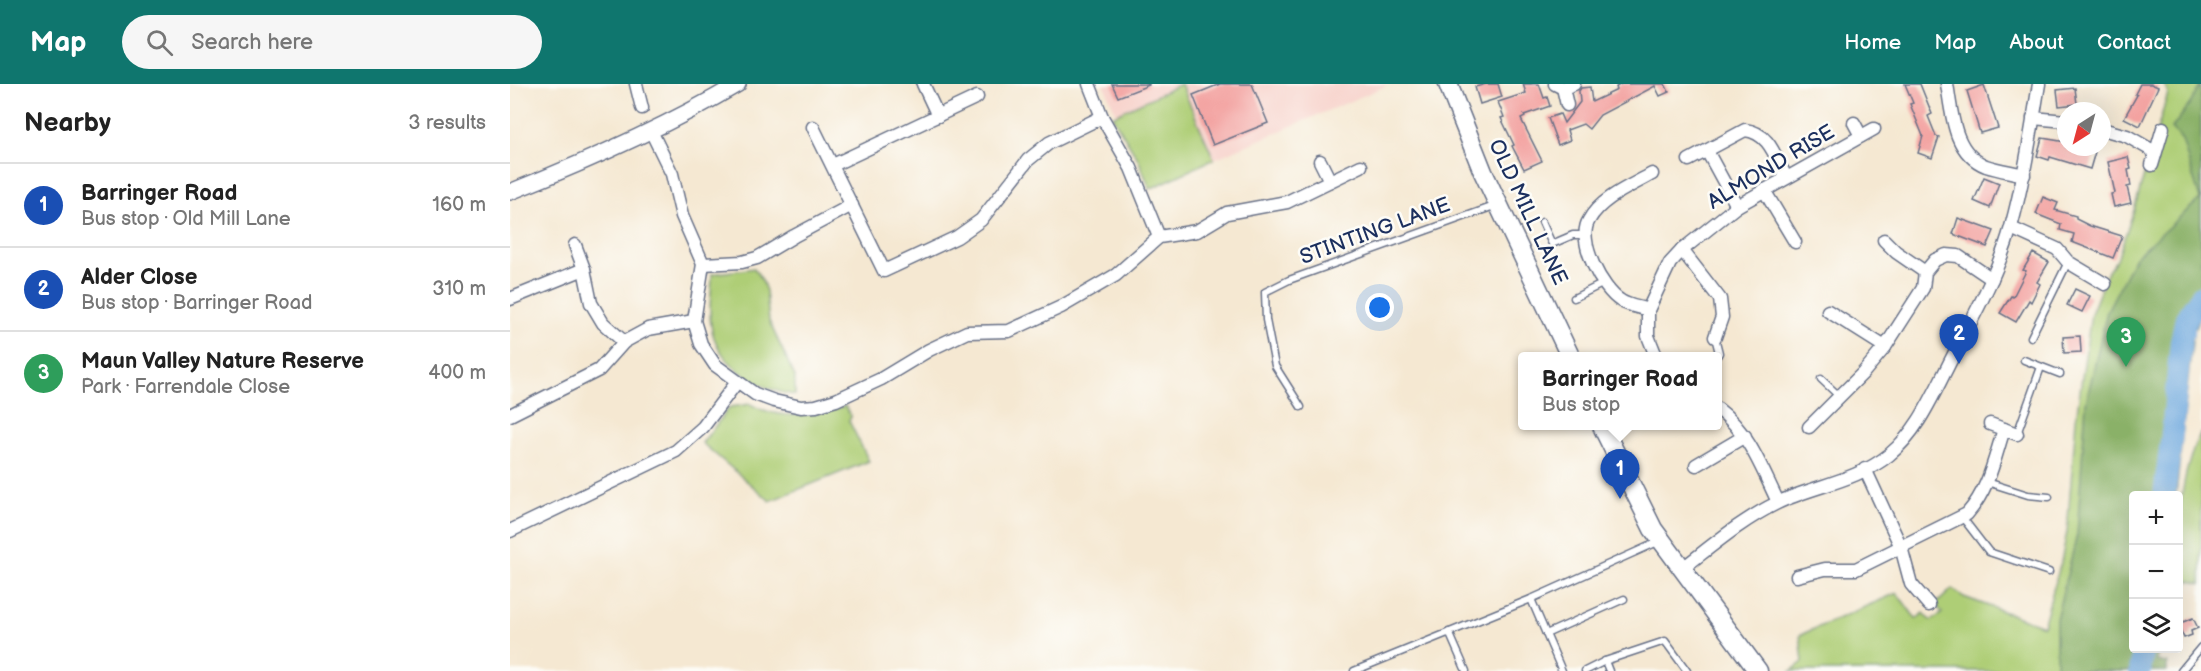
<!DOCTYPE html>
<meta charset="utf-8">
<style>
:root{--surface:#fff;--page:#f6f6f6;--text:#222;--muted:#767676;--line:#e0e0e0;--accent:#0f766e}
body{margin:0;font-family:"Balsamiq Sans",sans-serif;background:var(--page);color:var(--text)}
.controls{position:absolute;right:18px;bottom:18px;display:grid;overflow:hidden;border-radius:6px;box-shadow:0 6px 24px #0002}
.controls button{width:54px;height:54px;display:grid;place-items:center;padding:0;border:0;border-bottom:2px solid var(--line);background:var(--surface);color:var(--text);font:30px sans-serif}
.compass{position:absolute;left:1547px;top:18px;width:54px;height:54px;border-radius:50%;background:var(--surface);box-shadow:0 6px 24px #0002;rotate:216deg}
.you{position:absolute;left:870px;top:224px;width:21px;height:21px;margin:-15px;border:4px solid #fff;border-radius:50%;background:#1a73e8;box-shadow:0 0 0 9px #1a73e833}
.badge{display:grid;place-items:center;width:39px;height:39px;border-radius:50%;background:var(--accent);color:#fff;font-size:20px;font-weight:700}
.pin{position:absolute;translate:-50% -50px;filter:drop-shadow(0 2px 3px #0008)}
.pin::after{content:'';position:absolute;top:32px;width:21px;height:18px;background:inherit;clip-path:polygon(0 0,100% 0,50% 100%)}
.popup{position:absolute;left:1008px;top:268px;width:204px;height:78px;box-sizing:border-box;display:grid;place-content:center;border-radius:6px;background:var(--surface);filter:drop-shadow(0 2px 4px #0005);font-size:20px;white-space:nowrap;color:var(--muted)}
.popup b{font-size:22px;color:var(--text)}
.popup::after{content:'';position:absolute;left:50%;top:100%;margin-left:-12px;border:12px solid transparent;border-top-color:var(--surface)}
.list{margin:0;padding:0;list-style:none}
h2{display:flex;justify-content:space-between;align-items:center;height:78px;margin:0;padding:0 24px;font-size:26px}
h2 small{font-size:20px;font-weight:400;color:var(--muted)}
.list li{display:grid;grid-template-columns:39px 1fr auto;gap:18px;align-items:center;box-sizing:border-box;height:84px;padding:0 24px;border-top:2px solid var(--line)}
.list b{display:block;font-size:22px;white-space:nowrap}
.list p{margin:0;font-size:20px;white-space:nowrap;color:var(--muted)}
.list em{font-size:20px;font-style:normal;color:var(--muted)}
.icon{flex:none;width:33px;height:33px;fill:none;stroke:currentColor;stroke-width:2;stroke-linecap:round;stroke-linejoin:round}
.map{position:relative;flex:none;width:1691px;height:587px;overflow:hidden}
header{display:flex;align-items:center;gap:36px;box-sizing:border-box;height:84px;padding:0 30px;background:var(--accent);color:#fff}
header strong{font-size:28px}
nav{display:flex;gap:33px;margin-inline-start:auto;font-size:21px}
.search{width:420px;height:54px;background:var(--page);display:flex;align-items:center;gap:15px;box-sizing:border-box;padding:0 21px;border-radius:33px;color:var(--muted);font-size:22px}
main{display:flex}
aside{flex:1;background:var(--surface)}
.map>svg:first-child{display:block}
.built{fill:#f7d0c9}
.green{fill:#aece76;stroke:#647e6a;stroke-width:1.5}
.forest{fill:#8ab167;stroke:#527062;stroke-width:1.5}
.lines{fill:none;stroke-linecap:round;stroke-linejoin:round}
.river{stroke:#6ea8de;stroke-width:22}
.building{fill:#f3a2a0}
.service-casing{stroke:#677087;stroke-width:9}
.minor-casing{stroke:#677087;stroke-width:15}
.tertiary-casing{stroke:#677087;stroke-width:18}
.primary-casing{stroke:#677087;stroke-width:21}
.service{stroke:#fff;stroke-width:6}
.minor{stroke:#fff;stroke-width:12}
.tertiary{stroke:#fff;stroke-width:15}
.primary{stroke:#fff;stroke-width:18}
.labels{text-anchor:middle;dominant-baseline:central;stroke-width:5;stroke-linejoin:round;paint-order:stroke}
.street-label{font-size:21px;fill:#1b2f5e;stroke:#fdfcf7}
</style>
<header>
<strong>Map</strong>
<div class="search"><svg class="icon" aria-label="search" viewBox="0 0 24 24"><circle cx="10" cy="10" r="6"/><path d="M15 15l6 6"/></svg>Search here</div>
<nav><a>Home</a><a>Map</a><a>About</a><a>Contact</a></nav>
</header>
<main>
<aside>
<h2>Nearby<small>3 results</small></h2>
<ul class="list">
<li><span class="badge" style="background:#1a4fb4">1</span><div><b>Barringer Road</b><p>Bus stop · Old Mill Lane</p></div><em>160 m</em></li>
<li><span class="badge" style="background:#1a4fb4">2</span><div><b>Alder Close</b><p>Bus stop · Barringer Road</p></div><em>310 m</em></li>
<li><span class="badge" style="background:#2e9e5b">3</span><div><b>Maun Valley Nature Reserve</b><p>Park · Farrendale Close</p></div><em>400 m</em></li>
</ul>
</aside>
<div class="map">
<svg width="1691" height="587" viewBox="0 0 1691 587">
<rect width="100%" height="100%" fill="#fdfcf7"/>
<filter id="ink" filterUnits="userSpaceOnUse"><feTurbulence type="fractalNoise" baseFrequency=".0167" numOctaves="2"/><feDisplacementMap in="SourceGraphic" scale="12" xChannelSelector="R" yChannelSelector="G"/><feConvolveMatrix kernelMatrix="1 2 1 2 8 2 1 2 1" color-interpolation-filters="sRGB"/></filter>
<filter id="wash" filterUnits="userSpaceOnUse"><feTurbulence type="fractalNoise" baseFrequency=".008" numOctaves="4" result="noise"/><feDisplacementMap in="SourceGraphic" scale="24" xChannelSelector="R" yChannelSelector="G"/><feGaussianBlur stdDeviation="1.35" result="paint"/><feColorMatrix in="noise" values="0 0 0 0 0 0 0 0 0 0 0 0 0 0 0 0 0 1.4 0 .05"/><feComposite in="paint" operator="in"/></filter>
<g filter="url(#wash)">
<rect width="100%" height="100%" fill="#f5e8d2"/>
<polygon class="built" points="594,0 875,0 876,2 704,75 671,1 606,30"/>
<g class="green">
<polygon points="671,0 704,75 640,105 628,75 602,32"/>
<polygon points="1654,0 1691,0 1691,196 1624,412 1624,532 1616,587 1281,587 1293,578 1290,551 1387,509 1406,535 1414,529 1421,537 1432,529 1426,520 1442,505 1454,513 1533,542 1551,478 1557,448 1566,335 1581,230 1598,187 1607,175 1624,126 1658,9"/>
<path d="M244,184L252,196L256,207L259,237L285,293V311C249,306 206,280 201,241C198,225 202,206 202,190Z"/>
<path d="M240,320C270,337 304,332 335,322L341,333L339,337L359,377L260,417L192,359L220,323Z"/>
<path d="M1691,348V500L1669,494C1668,444 1668,393 1691,348Z"/>
</g>
<polygon class="forest" points="1691,0 1691,227 1683,249 1666,411 1624,412 1624,564 1648,565 1647,577 1657,579 1657,587 1546,587 1546,535 1567,451 1576,319 1597,227 1625,173 1690,115 1672,56 1662,44 1680,20"/>
<g class="lines">
<g class="river">
<polyline points="1654,412 1662,350 1671,257 1676,234 1691,212"/>
<polyline points="1630,587 1634,564"/>
</g>
</g>
<g id="blocks">
<g class="building">
<polygon points="602,0 639,0 639,1 608,13"/>
<polygon points="710,0 742,0 758,39 703,61 683,11"/>
<polygon points="976,0 988,0 992,13 970,20 965,3"/>
<polygon points="1013,0 1029,0 1034,14 1037,13 1040,22 1014,31 1015,33 1011,35 1032,77 1014,85 1002,62 1004,61 991,34 994,33 988,18 1016,9"/>
<polygon points="1111,0 1155,0 1159,8 1150,12 1145,2 1090,31 1079,45 1073,40 1057,46 1060,56 1048,61 1038,34 1050,30 1054,39 1070,18 1069,7 1071,4 1080,3 1082,18 1107,6 1106,3"/>
<polygon points="1395,0 1410,0 1422,30 1418,32 1426,52 1429,53 1422,74 1408,69 1413,52 1400,20 1403,19"/>
<polygon points="1630,0 1641,0 1648,3 1630,42 1614,34 1627,11 1625,10"/>
<polygon points="1474,1 1488,44 1470,49 1457,7"/>
<polygon points="1565,4 1567,20 1549,22 1547,6"/>
<polygon points="1532,54 1556,58 1556,63 1569,63 1585,68 1580,85 1540,73 1539,76 1527,72"/>
<polygon points="1618,73 1621,85 1618,86 1621,102 1617,103 1621,119 1604,123 1601,110 1605,109 1598,78"/>
<polygon points="1474,93 1489,99 1480,124 1464,117"/>
<polygon points="1533,113 1548,119 1545,126 1566,132 1566,135 1580,142 1612,152 1603,174 1562,158 1564,150 1550,146 1551,140 1526,130"/>
<polygon points="1448,134 1484,147 1477,163 1443,150"/>
<polygon points="1523,169 1539,178 1527,198 1530,200 1521,218 1519,216 1506,238 1490,229 1501,212 1503,213 1516,187 1513,186"/>
<polygon points="1565,205 1580,212 1572,228 1557,221"/>
<polygon points="1570,252 1571,268 1554,269 1553,253"/>
<polygon points="1683,534 1688,544 1681,547 1682,551 1674,554 1668,540"/>
</g>
</g>
</g>
<g filter="url(#ink)">
<use href="#blocks" fill-opacity="0" stroke="#677087" stroke-width="1.5"/>
<g class="lines">
<defs>
<g id="service">
<polyline points="1032,138 1042,160 1063,151 1074,151"/>
<polyline points="1064,214 1094,199"/>
<polyline points="1205,253 1209,269 1207,272"/>
<polyline points="1521,253 1558,178"/>
<polyline points="1514,276 1550,290"/>
<polyline points="1311,295 1329,312"/>
<polyline points="791,323 765,282 756,236 755,208 779,196 987,121"/>
<polyline points="1507,350 1531,283"/>
<polyline points="1477,398 1518,411 1539,413"/>
<polyline points="1452,433 1479,468 1539,488"/>
<polyline points="1021,515 1052,587"/>
<polyline points="939,548 956,587"/>
<polyline points="1036,550 1114,515"/>
<polyline points="1095,577 1099,587"/>
<polyline points="844,587 1021,515 1150,457"/>
<polyline points="1075,587 1095,577 1155,557 1177,587"/>
<polyline points="1671,587 1691,563"/>
</g>
<g id="minor">
<polyline points="126,0 132,24"/>
<polyline points="413,0 428,32"/>
<polyline points="579,0 592,33 621,84 649,153"/>
<polyline points="1045,0 1053,4 1064,0"/>
<path d="M1437,0C1442,29 1443,69 1476,82C1488,86 1502,88 1514,91"/>
<polyline points="1053,4 1057,21"/>
<polyline points="1523,34 1556,37"/>
<polyline points="1344,39 1351,52"/>
<polyline points="303,43 374,187 447,153 471,136 518,76 539,59 592,33"/>
<polyline points="1592,45 1617,52 1645,68"/>
<polyline points="141,47 162,90 172,132 193,180 184,237 191,260 205,281 245,310 264,317 291,323 306,322 326,316 371,295 419,266 457,248 499,247 551,223 606,191 649,153 687,147 717,129 777,118 851,82"/>
<polyline points="1197,67 1227,122"/>
<path d="M1179,76L1235,46C1260,49 1265,73 1276,93"/>
<polyline points="810,77 820,97"/>
<polyline points="323,81 467,13"/>
<polyline points="1642,81 1653,44"/>
<polyline points="1254,106 1285,158"/>
<polyline points="1501,144 1547,165 1558,178 1595,200"/>
<polyline points="1374,156 1386,168 1415,188"/>
<polyline points="65,161 74,185 81,219 93,239 114,258"/>
<polyline points="1172,166 1210,215 1212,233 1205,253"/>
<polyline points="193,180 232,178 247,174 284,152 342,121"/>
<polyline points="0,215 74,185"/>
<path d="M1138,226C1129,223 1119,222 1111,217C1092,206 1066,156 1079,136C1091,114 1121,102 1142,90"/>
<polyline points="1318,227 1375,263"/>
<polyline points="1146,272 1138,252 1138,226 1160,179 1172,166 1227,122 1364,45"/>
<path d="M1208,325C1238,347 1252,385 1268,418"/>
<polyline points="0,331 89,286 114,258 138,245 184,237"/>
<polyline points="1480,340 1507,350"/>
<polyline points="1299,343 1353,289 1375,263 1413,204 1415,188 1425,176 1436,171 1448,172 1482,195"/>
<polyline points="1186,381 1235,352"/>
<polyline points="1355,385 1391,463 1401,500 1419,521"/>
<polyline points="0,447 166,367 193,343 227,298"/>
<path d="M1173,484C1203,461 1232,436 1267,419C1303,402 1347,397 1379,371C1407,348 1421,315 1437,284C1460,238 1487,193 1501,143C1514,96 1521,48 1529,0"/>
<path d="M1287,492L1315,485H1346L1457,430C1479,405 1484,376 1494,345"/>
</g>
<path id="tertiary" d="M0,108C78,77 156,43 228,0"/>
<g id="primary">
<polyline points="938,0 973,88 1060,272"/>
<polyline points="1092,342 1143,445 1248,587"/>
</g>
</defs>
<use href="#service" class="service-casing"/>
<use href="#minor" class="minor-casing"/>
<use href="#tertiary" class="tertiary-casing"/>
<use href="#primary" class="primary-casing"/>
<use href="#service" class="service"/>
<use href="#minor" class="minor"/>
<use href="#tertiary" class="tertiary"/>
<use href="#primary" class="primary"/>
</g>
</g>
<g class="labels">
<g class="street-label">
<text transform="translate(1261 83) rotate(-31)">ALMOND RISE</text>
<text transform="translate(1018 128) rotate(65)">OLD MILL LANE</text>
<text transform="translate(865 147) rotate(-20)">STINTING LANE</text>
</g>
</g>
</svg>
<div class="controls">
<button>+</button>
<button>−</button>
<button><svg class="icon" aria-label="layers" viewBox="0 0 24 24"><path d="M12 4l9 5-9 5-9-5zM3 14l9 5 9-5"/></svg></button>
</div>
<svg class="compass" viewBox="-18 -18 36 36"><path d="M0-13l5 13h-10z" fill="#e53935"/><path d="M0 13l5-13h-10z" fill="#767676"/></svg>
<div class="you"></div>
<div class="pin badge" style="left:1110px;top:415px;background:#1a4fb4">1</div>
<div class="popup"><b>Barringer Road</b>Bus stop</div>
<div class="pin badge" style="left:1449px;top:280px;background:#1a4fb4">2</div>
<div class="pin badge" style="left:1616px;top:283px;background:#2e9e5b">3</div>
</div>
</main>
